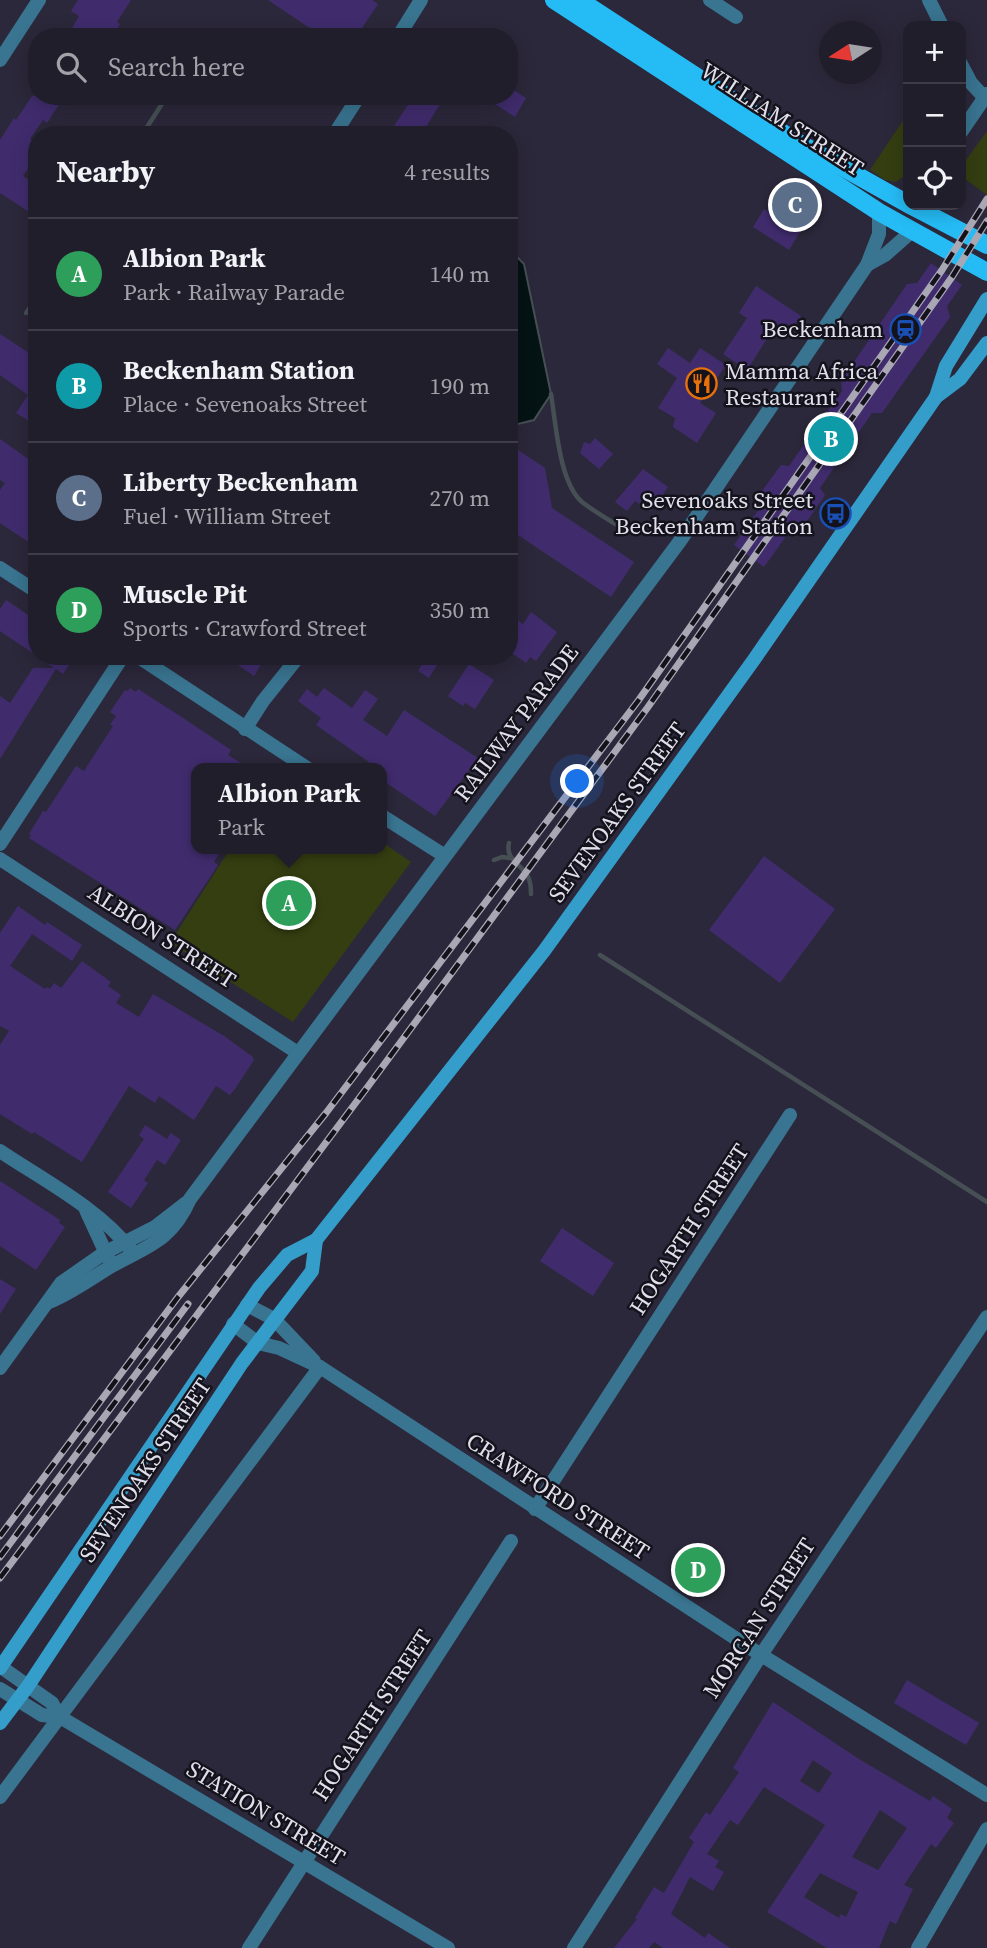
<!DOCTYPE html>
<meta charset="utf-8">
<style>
:root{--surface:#211e2c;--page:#292734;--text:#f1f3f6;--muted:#a2a2a9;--line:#3e3c48;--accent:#bca0f2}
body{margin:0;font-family:"Source Serif 4",serif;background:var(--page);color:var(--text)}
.controls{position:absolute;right:21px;top:21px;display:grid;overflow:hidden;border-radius:14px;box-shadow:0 4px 18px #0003}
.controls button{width:63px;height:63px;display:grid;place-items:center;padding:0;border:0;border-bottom:2px solid var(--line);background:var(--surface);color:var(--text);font:35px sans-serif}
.compass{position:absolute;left:819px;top:21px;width:63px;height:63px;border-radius:50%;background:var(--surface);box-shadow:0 4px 18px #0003;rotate:258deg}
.you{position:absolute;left:578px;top:782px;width:24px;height:24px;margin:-18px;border:5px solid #fff;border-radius:50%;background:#1a73e8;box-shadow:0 0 0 10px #1a73e833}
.badge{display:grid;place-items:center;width:46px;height:46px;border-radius:50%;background:var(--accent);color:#fff;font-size:23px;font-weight:700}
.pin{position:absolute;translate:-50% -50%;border:4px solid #fff;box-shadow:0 2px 7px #0006}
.popup{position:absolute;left:191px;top:763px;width:196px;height:91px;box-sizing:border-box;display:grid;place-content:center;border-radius:14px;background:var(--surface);filter:drop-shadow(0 2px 5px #0005);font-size:23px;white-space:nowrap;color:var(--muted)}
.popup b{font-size:26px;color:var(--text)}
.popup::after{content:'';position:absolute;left:50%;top:100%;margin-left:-14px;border:14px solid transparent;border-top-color:var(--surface)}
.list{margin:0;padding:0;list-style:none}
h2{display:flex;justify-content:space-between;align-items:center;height:91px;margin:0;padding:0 28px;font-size:30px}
h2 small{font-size:23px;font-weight:400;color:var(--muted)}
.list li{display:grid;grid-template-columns:46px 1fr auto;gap:21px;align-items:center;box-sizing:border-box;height:112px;padding:0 28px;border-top:2px solid var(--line)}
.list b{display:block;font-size:26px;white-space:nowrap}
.list p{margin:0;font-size:23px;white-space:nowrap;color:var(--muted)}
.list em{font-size:23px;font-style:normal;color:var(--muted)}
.icon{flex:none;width:38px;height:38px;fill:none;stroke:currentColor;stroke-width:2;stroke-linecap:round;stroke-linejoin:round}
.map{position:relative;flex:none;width:987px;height:1948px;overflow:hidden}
.search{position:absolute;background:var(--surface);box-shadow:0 4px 18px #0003;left:28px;top:28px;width:490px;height:77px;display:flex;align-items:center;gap:18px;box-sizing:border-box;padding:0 24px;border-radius:28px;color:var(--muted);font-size:26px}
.panel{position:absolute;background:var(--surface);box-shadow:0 4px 18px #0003;left:28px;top:126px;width:490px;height:539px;border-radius:28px}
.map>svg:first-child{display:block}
.green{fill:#353e11}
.water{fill:#041314;stroke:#465054;stroke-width:2}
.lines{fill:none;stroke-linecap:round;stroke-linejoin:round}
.stream{stroke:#465054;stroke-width:4.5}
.building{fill:#402c6d;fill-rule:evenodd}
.minor{stroke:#397490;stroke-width:14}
.tertiary{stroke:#397490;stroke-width:14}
.secondary{stroke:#349dc9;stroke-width:14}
.primary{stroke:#25bcf6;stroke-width:18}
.rail-casing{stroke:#aaa7b5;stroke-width:7}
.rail{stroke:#14121b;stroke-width:4.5;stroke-dasharray:13;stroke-linecap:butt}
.labels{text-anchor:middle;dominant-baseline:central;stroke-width:5;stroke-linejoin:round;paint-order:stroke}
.street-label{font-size:23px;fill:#e1dfeb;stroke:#14121b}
.poi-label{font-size:23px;fill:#e1dfeb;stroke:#14121b;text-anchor:end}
</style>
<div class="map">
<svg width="987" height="1948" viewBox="0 0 987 1948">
<rect width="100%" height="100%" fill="#2c283b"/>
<g class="green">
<polygon points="908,113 908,173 896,182 885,180 870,170"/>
<polygon points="987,131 987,195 961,176 961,167"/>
<polygon points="382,842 411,862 293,1022 170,943 230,849 382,849"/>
</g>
<polygon class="water" points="509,249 524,264 551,394 534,420 518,424 509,419"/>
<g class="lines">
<g class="stream">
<polyline points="298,96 302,99"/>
<polyline points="142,135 167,96"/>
<polyline points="26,313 37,297"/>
<path d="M551,394C556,424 559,482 582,502C596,513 613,522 628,532"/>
<path d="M509,843C505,860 521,863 528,877C531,882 531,888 531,894"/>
<polyline points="494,860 502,857 510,858"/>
<polyline points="600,955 987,1202"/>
</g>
</g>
<g class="building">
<polygon points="78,0 131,0 117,22 120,24 113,37 67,37 79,16 71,11"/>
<polygon points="268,0 372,0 378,4 356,37 323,37"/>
<polygon points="509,87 526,98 515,117 483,96 509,96"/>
<polygon points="32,96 49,96 60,103 47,123 43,120 30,139 37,144 37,155 23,176 37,185 37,217 0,193 0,140 14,118 16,120"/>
<polygon points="414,96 445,96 421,135 388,135"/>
<polygon points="792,178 819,195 797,230 800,232 789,250 753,227 764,209 770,213"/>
<polygon points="931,263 962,285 947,306 950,317 882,413 872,413 820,488 825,495 799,533 792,528 764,567 734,545 761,506 754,502 781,465 789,466 842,391 841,381 907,284 917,283"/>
<polygon points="756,286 801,316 793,328 786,323 776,338 770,334 747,370 723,354 747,318 739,313"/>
<polygon points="0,334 37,358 37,426 16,413 28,395 0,375"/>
<polygon points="668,348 690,363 700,348 726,365 700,403 716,413 697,443 673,427 675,418 658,408 677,378 657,364"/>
<polygon points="595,438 613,454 599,469 580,453 584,442 590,444"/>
<polygon points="0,439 37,465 37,532 30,543 0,523 0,490 5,483 0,480"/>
<polygon points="509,444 545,468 552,508 634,562 611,597 509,529"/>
<polygon points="643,469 668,487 651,511 635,501 627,511 615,502"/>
<polygon points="6,600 37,621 37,656 0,631 0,609"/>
<polygon points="531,612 557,632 536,661 530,657 526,663 509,651 509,614 523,624"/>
<polygon points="37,656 75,656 63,674 56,669 0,759 0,696 10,703 33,668 54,668"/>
<polygon points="225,656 253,656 262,663 254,676"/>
<polygon points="427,656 434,656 440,660 429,678 418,671"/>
<polygon points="469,664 494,680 475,709 465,703 463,706 448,696"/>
<polygon points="130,688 136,692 138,689 180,716 231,750 228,755 249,768 196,768 196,849 222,849 214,862 218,865 175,930 29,838 31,835 29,834 43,811 46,812 76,766 84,771 113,726 110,725 116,716 110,712 125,690 128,691"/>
<polygon points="324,688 352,708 365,690 378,699 363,720 387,736 404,710 478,758 435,816 382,780 382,768 366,768 369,762 316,725 321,718 298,701 307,689 317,697"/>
<polygon points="764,856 835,909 780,983 709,930"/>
<polygon points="18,906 45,925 47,922 82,945 72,961 32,934 10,966 45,989 47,987 50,989 54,983 61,988 82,961 111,982 108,986 121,995 116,1003 139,1017 153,994 224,1036 253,1057 254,1060 235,1089 230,1095 216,1086 194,1120 159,1096 155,1103 129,1086 82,1162 34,1132 32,1134 0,1114 0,1045 9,1031 0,1026 0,933"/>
<polygon points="145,1125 167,1139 171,1133 181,1140 165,1165 157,1160 144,1180 148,1183 131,1208 108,1192 144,1139 139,1135"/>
<polygon points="0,1181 60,1220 59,1223 65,1227 36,1270 0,1246"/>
<polygon points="562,1228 614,1263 593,1296 540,1261"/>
<polygon points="0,1279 16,1289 0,1314"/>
<polygon points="907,1680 979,1723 966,1745 894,1703"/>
<path d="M773,1702L859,1759L930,1801L933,1796L952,1809L947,1818L954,1823L936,1848L931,1844L904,1885L913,1889L896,1924L890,1921L879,1948H827L767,1912L825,1825L764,1787L738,1825L730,1820L707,1854L719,1861L715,1867L724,1872L713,1891L690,1877L671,1914L705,1938L708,1933L730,1948H663L654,1942L649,1948H614L637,1919L635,1918L654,1887L664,1893L694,1842L689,1838L706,1812L710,1815L739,1772L733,1768ZM813,1760L832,1773L819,1793L800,1781ZM880,1810L907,1828L878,1870L852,1857ZM820,1873L858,1892L846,1917L841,1914L839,1918L804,1897Z"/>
</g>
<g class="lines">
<g class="minor">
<polyline points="710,0 736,17"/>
<polyline points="929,0 942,26"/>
<polyline points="398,37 421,0"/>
<polyline points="0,60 39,0"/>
<polyline points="961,64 971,83 984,97"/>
<polyline points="334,135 359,96"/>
<polyline points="0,568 37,592"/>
<polyline points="137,656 307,768"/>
<polyline points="245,729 263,701 299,656"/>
<polyline points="382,816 445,856"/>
<polyline points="0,844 123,656"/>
<polyline points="0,859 298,1053"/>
<path d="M0,1151C45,1181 98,1208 132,1251"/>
<polyline points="86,1210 110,1262"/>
<polyline points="247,1305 274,1319 314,1361"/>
<polyline points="233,1324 258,1343 279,1348 320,1367 761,1655 987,1795"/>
<polyline points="535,1509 790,1115"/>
<polyline points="0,1797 320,1367"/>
<polyline points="249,1948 511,1541"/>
<polyline points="574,1948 761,1655 987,1317"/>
<polyline points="918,1948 987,1829"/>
</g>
<g class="tertiary">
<polyline points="961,132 987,94"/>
<polyline points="867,265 885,255 911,232"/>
<path d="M49,1302C71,1293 90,1279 110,1267C147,1246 171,1242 190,1199L680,541L867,265L879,234V212"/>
<polyline points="0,1368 61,1283 104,1253 155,1227 186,1203"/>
<polyline points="1,1667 52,1703 60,1717"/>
<polyline points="0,1689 42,1715 60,1717 448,1948"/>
</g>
<g class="secondary">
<polyline points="936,397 960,379 987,343"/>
<polyline points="0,1668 259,1288 287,1255 316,1240 544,951 753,661 936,397 946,366 987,299"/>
<polyline points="0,1723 28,1686 242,1363 312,1271 316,1240"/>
</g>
<g class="primary">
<polyline points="554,0 879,212 987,272"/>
<polyline points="579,0 792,139 908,204"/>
<polyline points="910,205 987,245"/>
</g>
<defs>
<g id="rail">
<polyline points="0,1536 178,1297 326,1113 638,701 942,270 987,199"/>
<polyline points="0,1557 188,1304"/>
<polyline points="0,1578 369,1085 648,707 952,277 987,221"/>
</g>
</defs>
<use href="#rail" class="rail-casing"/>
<use href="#rail" class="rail"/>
</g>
<defs>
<symbol id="station-ring" viewBox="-11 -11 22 22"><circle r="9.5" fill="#14121b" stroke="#1a4fb4" stroke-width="1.5"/><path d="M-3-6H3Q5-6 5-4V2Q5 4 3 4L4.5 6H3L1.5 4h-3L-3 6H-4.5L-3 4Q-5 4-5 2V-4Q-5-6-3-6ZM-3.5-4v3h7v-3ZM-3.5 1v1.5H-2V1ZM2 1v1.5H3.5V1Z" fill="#1a4fb4"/></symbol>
<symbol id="restaurant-ring" viewBox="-11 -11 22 22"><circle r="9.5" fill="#14121b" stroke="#e8710a" stroke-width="1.5"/><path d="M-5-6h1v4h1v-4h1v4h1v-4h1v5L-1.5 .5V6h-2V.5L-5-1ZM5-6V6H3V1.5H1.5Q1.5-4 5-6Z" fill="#e8710a"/></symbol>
<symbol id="bus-ring" viewBox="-11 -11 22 22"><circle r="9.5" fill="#14121b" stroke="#1a4fb4" stroke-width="1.5"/><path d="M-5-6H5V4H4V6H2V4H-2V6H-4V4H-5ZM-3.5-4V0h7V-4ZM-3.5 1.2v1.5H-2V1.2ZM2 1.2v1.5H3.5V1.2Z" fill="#1a4fb4"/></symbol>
</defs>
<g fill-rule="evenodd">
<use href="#station-ring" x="888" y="312" width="35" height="35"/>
<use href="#restaurant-ring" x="684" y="366" width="35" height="35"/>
<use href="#bus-ring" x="818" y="496" width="35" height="35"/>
</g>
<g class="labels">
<g class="street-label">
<text transform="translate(782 119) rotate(33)">WILLIAM STREET</text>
<text transform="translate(516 723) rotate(-53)">RAILWAY PARADE</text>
<text transform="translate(617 812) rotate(-54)">SEVENOAKS STREET</text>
<text transform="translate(162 936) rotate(33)">ALBION STREET</text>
<text transform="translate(689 1229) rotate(-57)">HOGARTH STREET</text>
<text transform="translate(145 1470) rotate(-56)">SEVENOAKS STREET</text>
<text transform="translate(558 1496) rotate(33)">CRAWFORD STREET</text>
<text transform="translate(759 1618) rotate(-57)">MORGAN STREET</text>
<text transform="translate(372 1715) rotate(-57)">HOGARTH STREET</text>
<text transform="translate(266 1813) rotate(31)">STATION STREET</text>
</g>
<g class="poi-label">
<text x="883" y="329">Beckenham</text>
<text x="725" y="371" text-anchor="start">Mamma Africa<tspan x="725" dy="26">Restaurant</tspan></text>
<text x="813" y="500">Sevenoaks Street<tspan x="813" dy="26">Beckenham Station</tspan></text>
</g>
</g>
</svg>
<div class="controls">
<button>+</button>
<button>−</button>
<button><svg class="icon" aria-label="locate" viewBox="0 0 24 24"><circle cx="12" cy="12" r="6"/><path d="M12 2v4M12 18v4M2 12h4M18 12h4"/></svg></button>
</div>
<svg class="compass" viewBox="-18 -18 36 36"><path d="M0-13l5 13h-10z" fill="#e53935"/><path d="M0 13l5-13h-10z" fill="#a2a2a9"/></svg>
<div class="you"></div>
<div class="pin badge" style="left:289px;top:903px;background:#2e9e5b">A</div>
<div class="popup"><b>Albion Park</b>Park</div>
<div class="pin badge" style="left:831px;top:439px;background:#0f9aa8">B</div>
<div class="pin badge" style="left:795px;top:205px;background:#5c6f8a">C</div>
<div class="pin badge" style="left:698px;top:1570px;background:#2e9e5b">D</div>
<div class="search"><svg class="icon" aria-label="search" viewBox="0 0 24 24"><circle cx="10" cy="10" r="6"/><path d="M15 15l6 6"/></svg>Search here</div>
<section class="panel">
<h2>Nearby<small>4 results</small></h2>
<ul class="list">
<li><span class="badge" style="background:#2e9e5b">A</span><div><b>Albion Park</b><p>Park · Railway Parade</p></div><em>140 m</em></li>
<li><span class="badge" style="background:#0f9aa8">B</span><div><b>Beckenham Station</b><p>Place · Sevenoaks Street</p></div><em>190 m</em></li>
<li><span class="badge" style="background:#5c6f8a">C</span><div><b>Liberty Beckenham</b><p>Fuel · William Street</p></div><em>270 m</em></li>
<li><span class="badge" style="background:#2e9e5b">D</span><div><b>Muscle Pit</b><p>Sports · Crawford Street</p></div><em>350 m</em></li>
</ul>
</section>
</div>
